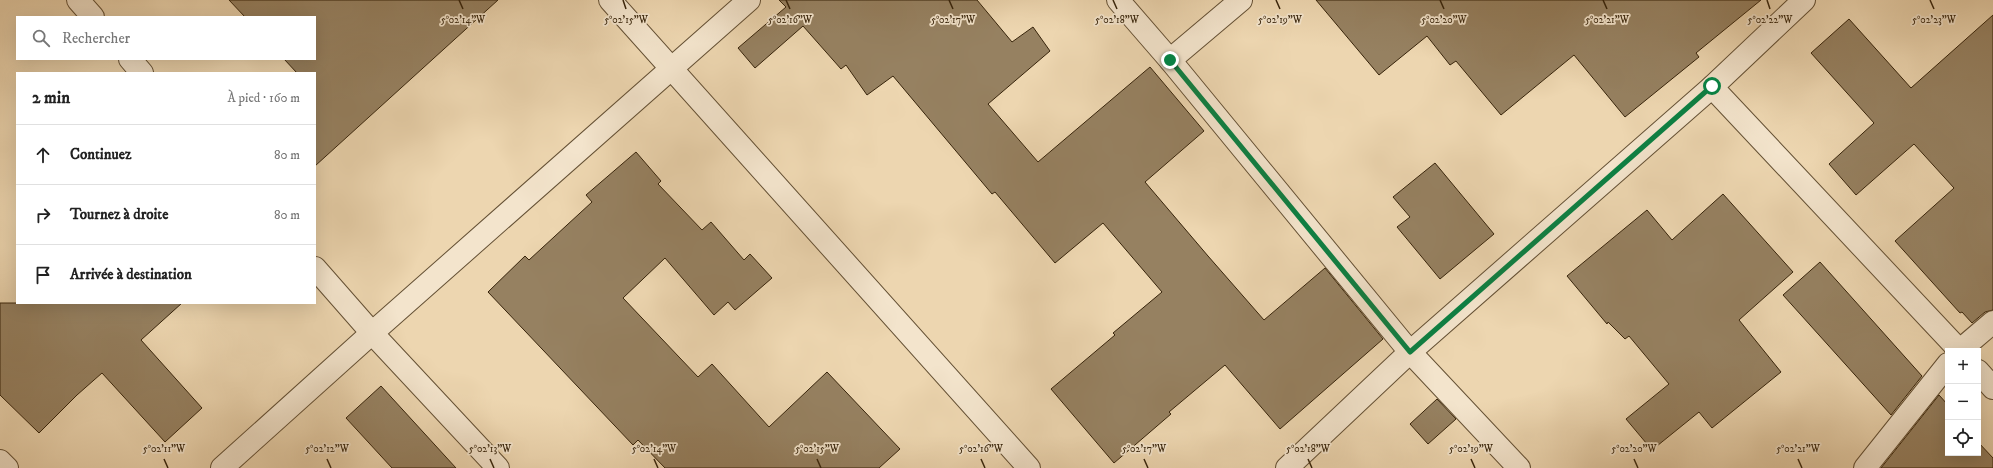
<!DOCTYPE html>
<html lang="fr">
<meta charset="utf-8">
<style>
:root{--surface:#fff;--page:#f2f2f2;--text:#222;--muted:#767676;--line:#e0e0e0}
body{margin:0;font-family:"IM FELL DW Pica",serif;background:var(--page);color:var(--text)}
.controls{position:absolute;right:12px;bottom:12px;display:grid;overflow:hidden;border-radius:0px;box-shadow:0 4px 16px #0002}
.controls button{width:36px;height:36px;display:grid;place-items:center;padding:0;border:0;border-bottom:1px solid var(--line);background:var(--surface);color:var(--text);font:20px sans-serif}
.stop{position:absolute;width:12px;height:12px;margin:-9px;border:3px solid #0b8043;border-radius:50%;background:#fff}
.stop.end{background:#0b8043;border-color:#fff;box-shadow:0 1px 4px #0008}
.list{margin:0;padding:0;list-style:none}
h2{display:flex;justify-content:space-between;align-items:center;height:52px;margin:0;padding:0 16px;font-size:17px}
h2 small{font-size:13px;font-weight:400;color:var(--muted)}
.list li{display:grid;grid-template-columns:26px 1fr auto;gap:12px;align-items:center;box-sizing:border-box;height:60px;padding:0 16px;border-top:1px solid var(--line)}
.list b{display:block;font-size:15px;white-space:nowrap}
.list em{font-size:13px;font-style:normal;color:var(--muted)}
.icon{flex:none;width:22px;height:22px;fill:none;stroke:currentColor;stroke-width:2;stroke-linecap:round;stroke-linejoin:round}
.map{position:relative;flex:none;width:1993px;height:468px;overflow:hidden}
.search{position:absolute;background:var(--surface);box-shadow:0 4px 16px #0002;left:16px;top:16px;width:300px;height:44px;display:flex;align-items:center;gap:10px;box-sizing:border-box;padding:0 14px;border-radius:0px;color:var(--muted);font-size:15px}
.panel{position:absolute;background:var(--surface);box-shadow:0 4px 16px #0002;left:16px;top:72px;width:300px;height:232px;border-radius:0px}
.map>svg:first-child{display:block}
.building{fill:#968161;stroke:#37240b}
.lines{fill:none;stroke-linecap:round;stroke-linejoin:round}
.minor-casing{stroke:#645034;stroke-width:24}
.minor{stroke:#f3e4cc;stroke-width:22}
.route{stroke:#0b8043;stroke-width:5}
.ticks{fill:none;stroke:#37240b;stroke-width:1.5}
.ticks-label{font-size:10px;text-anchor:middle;fill:#37240b;stroke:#f3e4cc;stroke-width:3.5;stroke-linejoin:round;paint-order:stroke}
</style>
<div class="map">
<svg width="1993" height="468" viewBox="0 0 1993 468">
<rect width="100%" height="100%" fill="#edd6b0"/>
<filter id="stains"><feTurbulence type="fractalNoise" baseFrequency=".005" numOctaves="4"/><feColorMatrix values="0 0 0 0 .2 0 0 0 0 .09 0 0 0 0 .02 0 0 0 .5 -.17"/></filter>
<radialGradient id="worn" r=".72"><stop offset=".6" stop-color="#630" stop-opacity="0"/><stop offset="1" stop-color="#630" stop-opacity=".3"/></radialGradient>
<g class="building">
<polygon points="229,0 498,0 315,166 315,73 297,73 284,59 315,59 315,17 245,17"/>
<polygon points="779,0 977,0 1012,42 1033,27 1050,51 988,104 1038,162 1150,67 1204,131 1145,182 1208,256 1264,320 1325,268 1383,339 1280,429 1225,365 1169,412 1171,414 1114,463 1051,389 1115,335 1113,333 1162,292 1103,223 1055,263 995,192 992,194 893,76 867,95 846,65 841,69 803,26 755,68 738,48 786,7"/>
<polygon points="1316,0 1761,0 1696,53 1699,57 1625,117 1574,55 1501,115 1456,61 1450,65 1427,36 1379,75"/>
<polygon points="1993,15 1993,310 1985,312 1972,323 1962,312 1960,313 1895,241 1954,188 1914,144 1856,195 1829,164 1874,123 1811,53 1849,19 1911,88"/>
<polygon points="636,152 661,181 658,184 702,230 711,222 744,260 750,254 772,278 735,310 728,302 714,315 665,258 623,298 698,377 712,364 769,427 827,372 900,449 879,468 665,468 638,440 633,445 488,292 525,256 529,260 592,202 586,195"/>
<polygon points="1435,163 1494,234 1440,279 1397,227 1410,217 1393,197"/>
<polygon points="1723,194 1793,272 1739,320 1781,372 1712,428 1699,412 1652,450 1626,419 1669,384 1629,336 1625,339 1608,322 1607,324 1567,276 1647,210 1672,240"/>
<polygon points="1820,262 1922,376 1891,415 1783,295"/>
<polygon points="0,303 182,303 141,340 202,408 165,442 102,373 77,395 39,433 0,395"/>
<polygon points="381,386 456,468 392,468 346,418"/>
<polygon points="1939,395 1948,405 1948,453 1978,453 1978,442 1993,458 1993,468 1881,468"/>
<polygon points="1437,399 1456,419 1428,444 1410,424"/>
</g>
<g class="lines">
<defs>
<g id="minor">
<polyline points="78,0 93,17"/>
<polyline points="610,0 1029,468"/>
<polyline points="1118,0 1170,60 1410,352 1519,468"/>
<polyline points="130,59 142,73"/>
<polyline points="1170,60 1241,0"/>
<polyline points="1712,87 1960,351"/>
<polyline points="315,268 372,333 498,468"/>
<polyline points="1959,351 1993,322"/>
<polyline points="1978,371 1993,388"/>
<polyline points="0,461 7,468"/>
<polyline points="222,468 372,333 749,0"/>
<polyline points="1287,468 1410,352 1712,87 1804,0"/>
<polyline points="1865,468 1948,364"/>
</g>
</defs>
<use href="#minor" class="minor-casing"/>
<use href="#minor" class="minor"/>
</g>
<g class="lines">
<polyline class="route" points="1170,60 1410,352 1712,86"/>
</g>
<path class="ticks" d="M459,0L463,9M623,0L626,9M786,0L790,9M949,0L953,9M1113,0L1117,9M1276,0L1280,9M1440,0L1444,9M1603,0L1607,9M1767,0L1770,9M1930,0L1934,9M164,459L168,468M327,459L331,468M490,459L494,468M654,459L658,468M817,459L821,468M981,459L985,468M1144,459L1148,468M1308,459L1312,468M1471,459L1475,468M1634,459L1638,468M1798,459L1802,468"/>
<g class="ticks-label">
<text x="463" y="23">5°02'14"W</text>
<text x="626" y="23">5°02'15"W</text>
<text x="790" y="23">5°02'16"W</text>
<text x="953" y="23">5°02'17"W</text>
<text x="1280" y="23">5°02'19"W</text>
<text x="1444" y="23">5°02'20"W</text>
<text x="1607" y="23">5°02'21"W</text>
<text x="1770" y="23">5°02'22"W</text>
<text x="1934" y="23">5°02'23"W</text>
<text x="1117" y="23">5°02'18"W</text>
<text x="164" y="452">5°02'11"W</text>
<text x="327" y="452">5°02'12"W</text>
<text x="490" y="452">5°02'13"W</text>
<text x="654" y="452">5°02'14"W</text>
<text x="817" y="452">5°02'15"W</text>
<text x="981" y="452">5°02'16"W</text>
<text x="1144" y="452">5°02'17"W</text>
<text x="1308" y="452">5°02'18"W</text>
<text x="1471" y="452">5°02'19"W</text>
<text x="1634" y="452">5°02'20"W</text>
<text x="1798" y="452">5°02'21"W</text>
</g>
<rect width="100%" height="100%" filter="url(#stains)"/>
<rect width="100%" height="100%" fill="url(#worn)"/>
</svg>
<div class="controls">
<button>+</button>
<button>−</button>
<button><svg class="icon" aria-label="locate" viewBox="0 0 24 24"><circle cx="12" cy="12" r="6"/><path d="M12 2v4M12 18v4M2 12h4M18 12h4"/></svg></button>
</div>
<div class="stop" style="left:1712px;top:86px"></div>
<div class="stop end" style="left:1170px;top:60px"></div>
<div class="search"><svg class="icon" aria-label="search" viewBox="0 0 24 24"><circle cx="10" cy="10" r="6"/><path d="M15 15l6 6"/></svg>Rechercher</div>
<section class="panel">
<h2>2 min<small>À pied · 160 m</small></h2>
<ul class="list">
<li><svg class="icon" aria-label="ahead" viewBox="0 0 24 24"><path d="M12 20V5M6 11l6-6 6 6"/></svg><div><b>Continuez</b></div><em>80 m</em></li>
<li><svg class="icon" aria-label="right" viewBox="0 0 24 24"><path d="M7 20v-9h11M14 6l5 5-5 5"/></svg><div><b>Tournez à droite</b></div><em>80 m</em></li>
<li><svg class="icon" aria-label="arrive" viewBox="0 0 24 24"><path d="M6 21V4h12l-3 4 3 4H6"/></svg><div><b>Arrivée à destination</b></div></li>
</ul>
</section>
</div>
